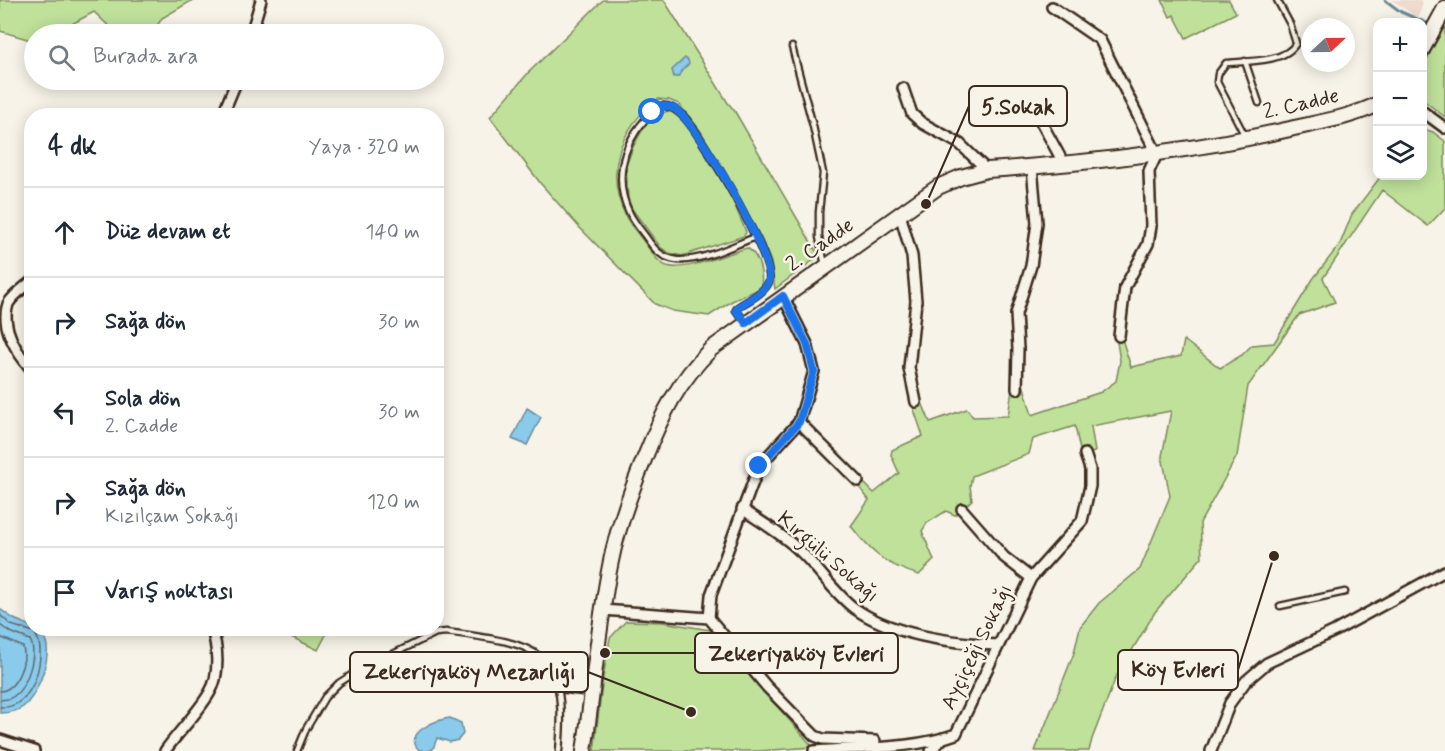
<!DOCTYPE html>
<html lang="tr">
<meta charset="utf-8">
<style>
:root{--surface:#fff;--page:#f6f6f7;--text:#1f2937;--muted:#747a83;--line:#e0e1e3}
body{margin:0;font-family:Mynerve,sans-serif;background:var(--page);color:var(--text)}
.controls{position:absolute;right:18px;top:18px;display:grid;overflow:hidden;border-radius:12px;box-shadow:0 3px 15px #0003}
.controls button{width:54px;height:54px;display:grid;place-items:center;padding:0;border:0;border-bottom:2px solid var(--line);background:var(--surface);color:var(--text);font:30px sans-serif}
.compass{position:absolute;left:1301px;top:18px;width:54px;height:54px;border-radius:50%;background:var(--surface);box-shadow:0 3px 15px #0003;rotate:68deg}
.stop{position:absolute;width:18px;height:18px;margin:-14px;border:4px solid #1a73e8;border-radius:50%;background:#fff}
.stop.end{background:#1a73e8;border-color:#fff;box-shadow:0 2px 6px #0008}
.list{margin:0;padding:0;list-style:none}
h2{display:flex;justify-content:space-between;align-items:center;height:78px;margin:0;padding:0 24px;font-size:26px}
h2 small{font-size:20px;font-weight:400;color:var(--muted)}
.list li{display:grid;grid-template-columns:39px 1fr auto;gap:18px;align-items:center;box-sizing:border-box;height:90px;padding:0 24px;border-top:2px solid var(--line)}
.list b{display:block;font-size:22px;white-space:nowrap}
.list p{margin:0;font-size:20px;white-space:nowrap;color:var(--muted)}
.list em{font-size:20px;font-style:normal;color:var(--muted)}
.icon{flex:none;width:33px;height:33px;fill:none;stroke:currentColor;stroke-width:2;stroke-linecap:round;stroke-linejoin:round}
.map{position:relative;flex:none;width:1445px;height:751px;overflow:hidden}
.search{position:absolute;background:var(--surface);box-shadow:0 3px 15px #0003;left:24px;top:24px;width:420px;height:66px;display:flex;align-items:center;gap:15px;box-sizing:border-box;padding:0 21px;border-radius:33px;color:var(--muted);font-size:22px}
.panel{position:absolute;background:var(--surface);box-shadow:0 3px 15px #0003;left:24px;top:108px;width:420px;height:528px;border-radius:24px}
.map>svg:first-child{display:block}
.built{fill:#efdbce}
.green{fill:#bfe19a;stroke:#7d865c;stroke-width:1.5}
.water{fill:#8acaeb;stroke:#6a8a99;stroke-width:1.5}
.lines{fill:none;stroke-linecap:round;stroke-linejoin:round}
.shore{stroke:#5b6a70;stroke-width:1.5}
.stream{stroke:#6a8a99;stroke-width:3}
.lane-casing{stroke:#3b2a1e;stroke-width:9}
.street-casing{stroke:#3b2a1e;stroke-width:14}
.secondary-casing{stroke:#3b2a1e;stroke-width:18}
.lane{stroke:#f7f3e8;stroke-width:4.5}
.street{stroke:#f7f3e8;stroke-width:9}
.secondary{stroke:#f7f3e8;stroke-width:14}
.route{stroke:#1a73e8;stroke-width:8}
.labels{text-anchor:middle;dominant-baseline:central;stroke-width:5;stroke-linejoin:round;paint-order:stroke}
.street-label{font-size:21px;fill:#3b2a1e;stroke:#f7f3e8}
.leader{fill:none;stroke:#3b2a1e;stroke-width:2}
.callout-dot{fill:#3b2a1e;stroke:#f7f3e8;stroke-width:2}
.callout{fill:#f7f3e8;stroke:#3b2a1e;stroke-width:2}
.callout-label{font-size:22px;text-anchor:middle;font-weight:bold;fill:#3b2a1e}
</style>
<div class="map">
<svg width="1445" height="751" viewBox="0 0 1445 751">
<rect width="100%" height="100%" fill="#f7f3e8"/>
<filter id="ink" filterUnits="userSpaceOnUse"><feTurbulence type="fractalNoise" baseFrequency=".0167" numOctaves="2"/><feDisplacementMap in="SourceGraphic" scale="12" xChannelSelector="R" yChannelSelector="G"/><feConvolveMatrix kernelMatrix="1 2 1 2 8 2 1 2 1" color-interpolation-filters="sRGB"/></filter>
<g filter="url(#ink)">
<polygon class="built" points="1392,0 1421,0 1423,4 1418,18"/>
<g class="green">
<polygon points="0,0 193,0 162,18 152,34 117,34 94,12 68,26 62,34 34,34 34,41 0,31"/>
<path d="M603,0H664L728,103L734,110L819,256L775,289L771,262L763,242L740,198L700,130L679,104L669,100L658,99C619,129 604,171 626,217C630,225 637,232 642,239C649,248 656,262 667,266C686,272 728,253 747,248C760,255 763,275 761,288L732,301L709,316L673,311L655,304L579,227L541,184L490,117L529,72Z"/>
<polygon points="1162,0 1229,0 1236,13 1186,38 1174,15 1170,17"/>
<polygon points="1445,26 1445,117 1423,100 1423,66"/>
<polygon points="667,111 672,111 684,120 702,148 730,194 746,232 744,236 682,256 669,253 661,248 632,209 628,199 626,166 633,147 644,127 655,117"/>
<path d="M1423,129L1433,132L1445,141V208L1428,226L1382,190L1323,278L1335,302L1299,315L1248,386L1237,456L1200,523L1202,557L1155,612L1116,677L1092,739L1089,751H1035L1074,653L1080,627L1099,603L1140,569L1170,496L1162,456L1171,411L1091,426L1095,452L1081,455L1075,426L1033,439L1029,454L972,476L970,486L972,500L955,515L946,511L927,523L922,531L934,560L919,575C886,565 872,554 851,526L869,500L856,483L861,480L874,493L899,473L891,455L892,450L923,436L912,404L921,400L930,422L967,409L973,417L1008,416L1012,390L1024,387L1032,415L1101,392L1116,381L1120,361L1116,336H1121L1131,367L1181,356L1184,340L1220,368L1242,355L1252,345L1274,343L1313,279L1340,244L1352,214L1381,176H1422Z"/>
<polygon points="626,621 663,622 710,630 813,747 758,751 594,751 603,677 610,638"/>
<polygon points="275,629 329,629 318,650"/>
</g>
<g class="water">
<polygon points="685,58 688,60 689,64 683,69 678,77 674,77 672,70"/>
<polygon points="527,408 541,417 527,445 512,439"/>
<path d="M0,609L14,619L31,626L32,628L39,629C43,633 46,639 47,646C49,663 37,696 23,707C16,712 9,713 0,713Z"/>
<path d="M450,718L461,723L463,734L458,740L450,742L437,738L433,749L428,751L419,750C402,733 437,719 450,718Z"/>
</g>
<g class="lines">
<g class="shore">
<path d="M0,615L11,625L34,632C47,650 37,689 19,702C13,707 7,707 0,707"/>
<path d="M0,625L8,631L30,640C38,654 27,687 14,696C9,700 5,699 0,700"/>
<path d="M0,637L23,647C27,661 17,690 0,691"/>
</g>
<polyline class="stream" points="1385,0 1401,12 1431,25"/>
<defs>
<g id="lane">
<polyline points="792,47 813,126 823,173 819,212 819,237 825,265"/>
<polyline points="1245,61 1259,103"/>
<path d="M1245,136L1217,82L1218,74L1226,63C1245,61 1286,63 1296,43L1290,24L1277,0"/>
<path d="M745,322L736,310L738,307C747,301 766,292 769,281C775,260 702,135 684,117C678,111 669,104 660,106C654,108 648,116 644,121C621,147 614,183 630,214C634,222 640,229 646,237C654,249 661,258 677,260C700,262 733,246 755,237"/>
<polyline points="1280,606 1345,592"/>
<polyline points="559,689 590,693"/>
<path d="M297,751L306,729L325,697L339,683L356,672L436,633L446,632C537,644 569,647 559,751"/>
</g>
<g id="street">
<polyline points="1052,7 1100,40 1157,154 1149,171 1151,226 1148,244 1125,287 1119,336"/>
<polyline points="251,34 261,0"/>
<polyline points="903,88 912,114 922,123 960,144 987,170"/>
<polyline points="1026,105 1034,109 1064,164"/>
<polyline points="1422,111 1445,128"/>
<polyline points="222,116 237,80"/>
<polyline points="900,214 912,256 916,301 909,368 916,402"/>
<path d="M32,281C24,288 13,295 8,304C0,327 17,353 32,370"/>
<polyline points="1017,389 1018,349 1016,314 1031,266 1037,223 1032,167"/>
<polyline points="799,422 858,481"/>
<path d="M742,509C761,522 784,535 801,552C818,568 836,595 854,608C892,635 952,643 998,645"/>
<polyline points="962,509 1004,557 1031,578"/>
<polyline points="603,610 709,618 767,687 815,736 823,739 875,741"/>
<polyline points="709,618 711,595 759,466 799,422 814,371 807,344 783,296"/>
<polyline points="0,740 34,751"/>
<path d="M165,751C179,731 198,713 210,692C220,676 218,645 211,628"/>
<path d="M814,751C860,747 912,750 956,734L1031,578L1082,521L1090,486V469L1085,454"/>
<polyline points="931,751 943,738"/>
<polyline points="1211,751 1230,703 1246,681 1267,663 1335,631 1445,571"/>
</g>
<g id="secondary">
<polyline points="1422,50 1445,8"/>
<path d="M584,751C594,688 598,623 611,561C618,525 631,491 645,457C662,414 678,382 711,349L938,187L961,177L987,170C1090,163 1190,152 1290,129C1319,122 1350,118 1378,104"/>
</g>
</defs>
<use href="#lane" class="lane-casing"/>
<use href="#street" class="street-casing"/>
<use href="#secondary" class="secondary-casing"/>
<use href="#lane" class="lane"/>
<use href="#street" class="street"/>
<use href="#secondary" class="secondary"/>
</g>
</g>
<g class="lines" filter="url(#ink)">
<path class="route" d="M652,112C659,106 664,104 673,108C695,117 775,259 769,281C766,292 747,301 738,307L736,310L746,323L783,296L807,344L814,371L799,422L759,466"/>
</g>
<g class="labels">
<g class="street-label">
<text transform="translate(1301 104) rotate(-13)">2. Cadde</text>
<text transform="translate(820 245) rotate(-35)">2. Cadde</text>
<text transform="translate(828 557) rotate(41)">Kırgülü Sokağı</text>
<text transform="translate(977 647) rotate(-64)">Ayçiçeği Sokağı</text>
</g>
</g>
<path class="leader" d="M926 204L969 106M605 653L695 653M1274 556L1238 670M691 712L588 672"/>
<g class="callout-dot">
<circle cx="926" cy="204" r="6"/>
<circle cx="605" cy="653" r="6"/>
<circle cx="1274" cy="556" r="6"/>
<circle cx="691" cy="712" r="6"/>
</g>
<g class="callout">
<rect x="969" y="86" width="98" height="40" rx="6"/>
<rect x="695" y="633" width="203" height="40" rx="6"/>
<rect x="1118" y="650" width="120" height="40" rx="6"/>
<rect x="350" y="652" width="238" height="40" rx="6"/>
</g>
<g class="callout-label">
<text x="1018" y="114">5.Sokak</text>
<text x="796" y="661">Zekeriyaköy Evleri</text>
<text x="1178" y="677">Köy Evleri</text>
<text x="469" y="679">Zekeriyaköy Mezarlığı</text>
</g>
</svg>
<div class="controls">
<button>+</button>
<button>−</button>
<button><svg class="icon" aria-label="layers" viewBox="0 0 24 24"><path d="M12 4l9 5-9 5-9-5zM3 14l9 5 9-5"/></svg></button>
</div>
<svg class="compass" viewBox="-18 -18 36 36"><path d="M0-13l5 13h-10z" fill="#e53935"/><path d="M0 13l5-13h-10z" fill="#747a83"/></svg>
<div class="stop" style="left:652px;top:112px"></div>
<div class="stop end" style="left:759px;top:466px"></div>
<div class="search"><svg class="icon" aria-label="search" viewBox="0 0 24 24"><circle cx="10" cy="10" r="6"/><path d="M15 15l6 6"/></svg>Burada ara</div>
<section class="panel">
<h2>4 dk<small>Yaya · 320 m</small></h2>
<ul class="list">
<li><svg class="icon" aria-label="ahead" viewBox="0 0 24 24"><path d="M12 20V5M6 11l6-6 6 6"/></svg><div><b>Düz devam et</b></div><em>140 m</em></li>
<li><svg class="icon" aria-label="right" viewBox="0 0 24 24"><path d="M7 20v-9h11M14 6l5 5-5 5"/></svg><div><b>Sağa dön</b></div><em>30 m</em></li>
<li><svg class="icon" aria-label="left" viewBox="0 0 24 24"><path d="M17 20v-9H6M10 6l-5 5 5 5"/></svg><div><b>Sola dön</b><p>2. Cadde</p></div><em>30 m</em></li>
<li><svg class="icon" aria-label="right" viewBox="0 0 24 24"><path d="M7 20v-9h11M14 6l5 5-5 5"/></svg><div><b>Sağa dön</b><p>Kızılçam Sokağı</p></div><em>120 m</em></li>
<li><svg class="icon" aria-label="arrive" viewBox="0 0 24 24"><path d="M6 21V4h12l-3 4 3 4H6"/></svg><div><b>Varış noktası</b></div></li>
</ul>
</section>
</div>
